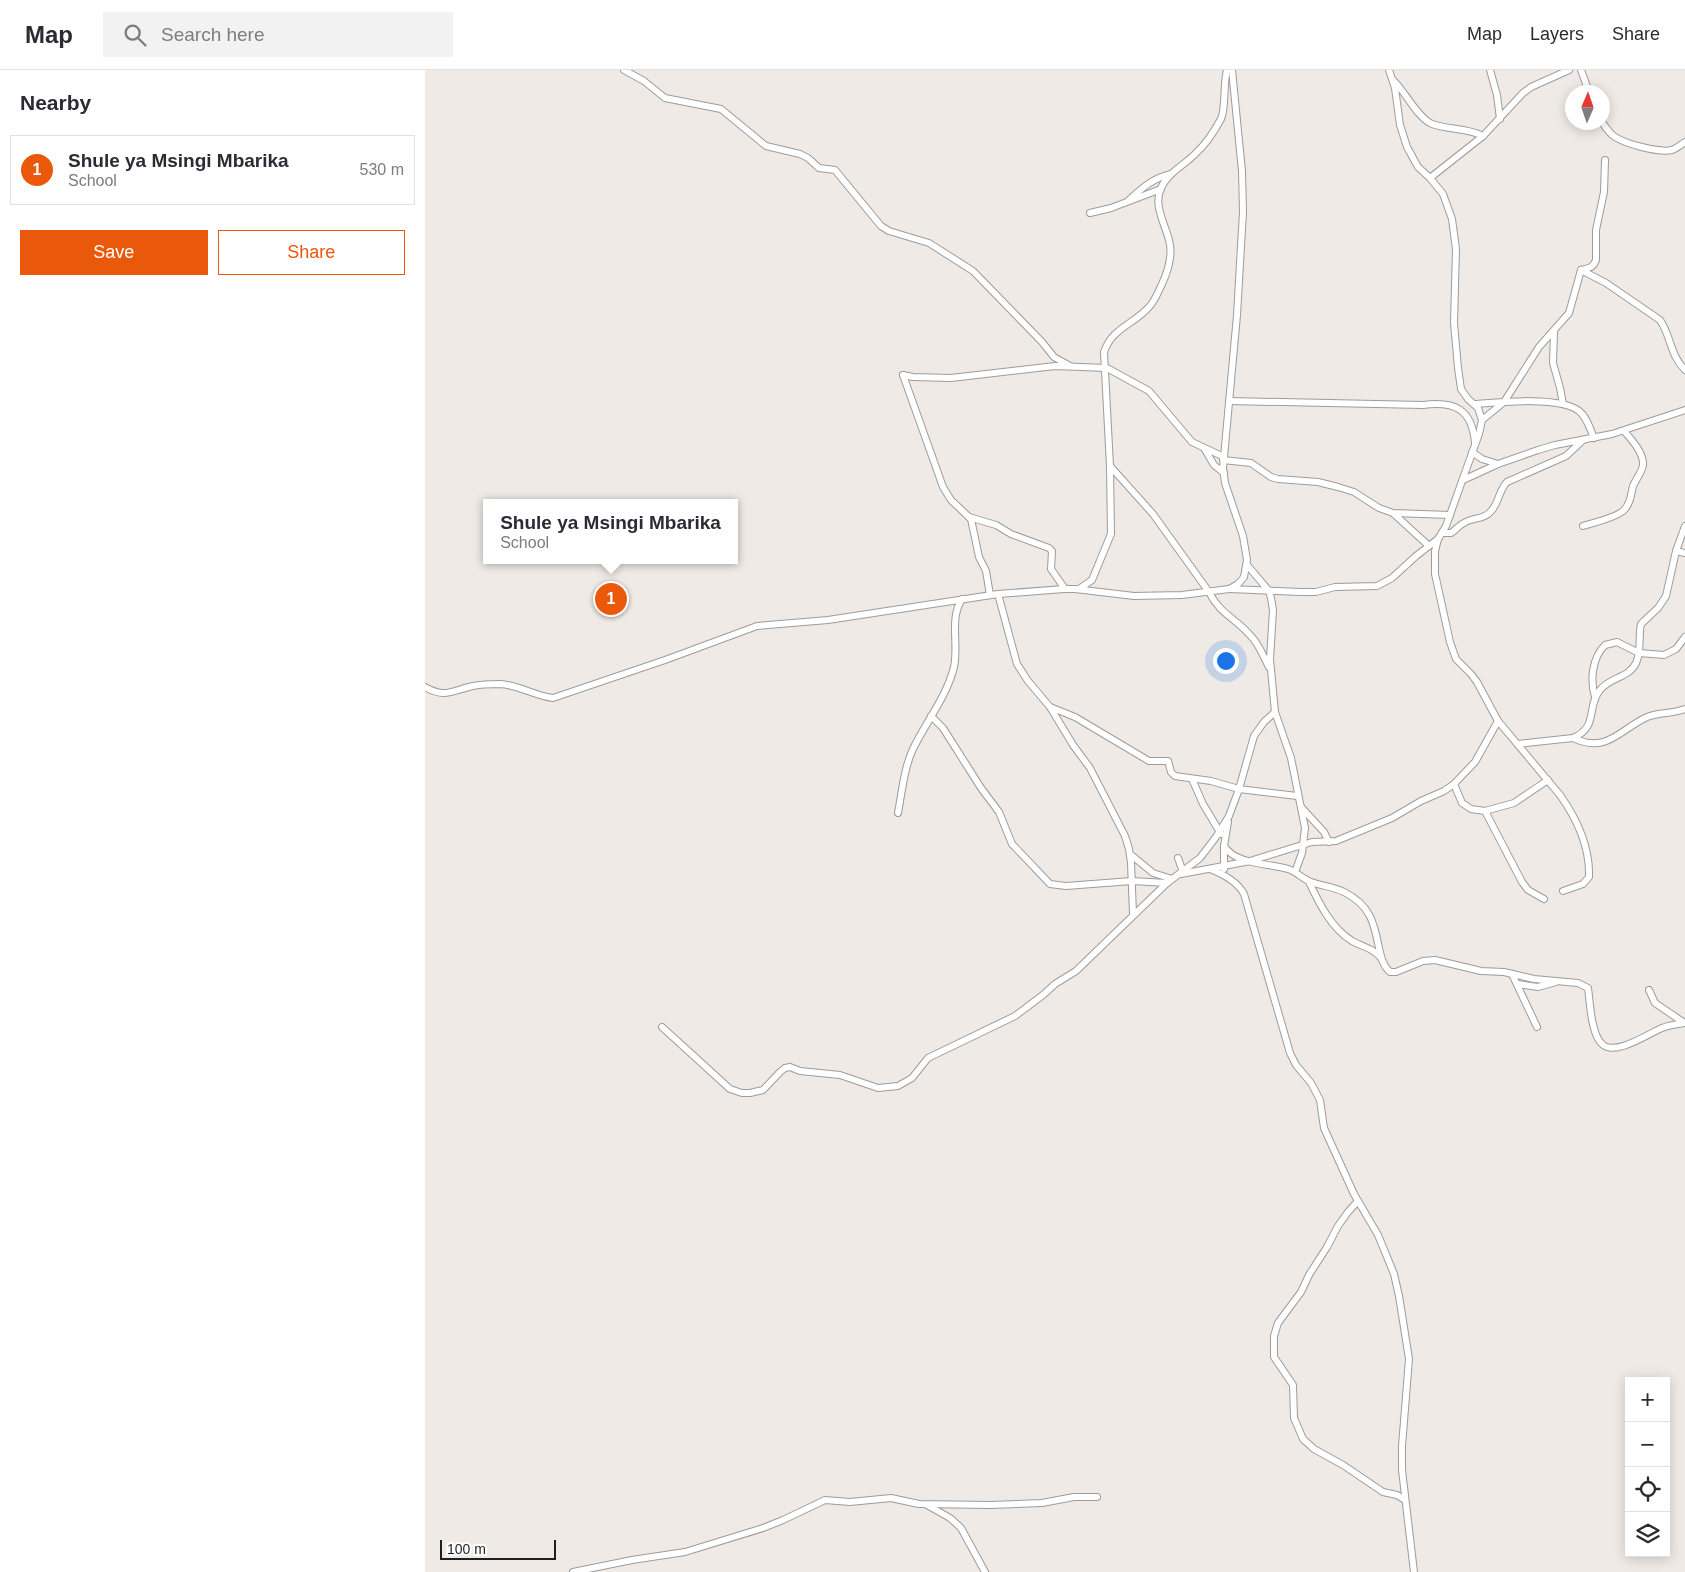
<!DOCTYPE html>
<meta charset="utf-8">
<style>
:root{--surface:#fff;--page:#f2f2f3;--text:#2b2b33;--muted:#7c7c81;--line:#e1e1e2;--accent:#ea580c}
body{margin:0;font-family:Arial,sans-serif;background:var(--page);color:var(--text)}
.controls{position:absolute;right:15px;bottom:15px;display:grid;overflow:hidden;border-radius:0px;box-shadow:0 2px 12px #0003}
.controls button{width:45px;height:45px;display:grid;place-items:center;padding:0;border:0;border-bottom:1px solid var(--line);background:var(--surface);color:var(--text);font:25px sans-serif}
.compass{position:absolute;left:1140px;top:15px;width:45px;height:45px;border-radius:50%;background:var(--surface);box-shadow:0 2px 12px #0003;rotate:2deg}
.scale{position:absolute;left:15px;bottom:12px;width:116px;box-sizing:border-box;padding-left:5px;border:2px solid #1f1f1f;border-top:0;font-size:14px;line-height:18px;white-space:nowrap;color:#1f1f1f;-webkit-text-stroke:4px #fff;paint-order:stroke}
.you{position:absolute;left:800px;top:590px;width:18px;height:18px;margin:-12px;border:4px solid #fff;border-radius:50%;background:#1a73e8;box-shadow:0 0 0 8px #1a73e833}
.badge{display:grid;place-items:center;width:32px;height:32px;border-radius:50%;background:var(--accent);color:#fff;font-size:16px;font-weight:700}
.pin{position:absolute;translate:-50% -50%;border:2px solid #fff;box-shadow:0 1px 5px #0006}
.popup{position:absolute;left:58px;top:429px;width:255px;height:65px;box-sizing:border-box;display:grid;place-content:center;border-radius:0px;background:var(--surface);filter:drop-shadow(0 1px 4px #0005);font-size:16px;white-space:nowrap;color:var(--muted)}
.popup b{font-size:19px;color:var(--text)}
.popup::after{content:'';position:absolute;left:50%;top:100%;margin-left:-10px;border:10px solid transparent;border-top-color:var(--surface)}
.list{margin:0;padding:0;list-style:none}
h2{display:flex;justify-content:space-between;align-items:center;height:65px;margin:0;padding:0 20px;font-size:21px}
h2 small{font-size:16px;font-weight:400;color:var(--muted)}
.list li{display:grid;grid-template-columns:32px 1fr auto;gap:15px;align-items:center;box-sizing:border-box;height:70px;margin:0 10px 10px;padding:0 10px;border:1px solid var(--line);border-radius:0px}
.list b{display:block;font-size:19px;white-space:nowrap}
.list p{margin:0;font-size:16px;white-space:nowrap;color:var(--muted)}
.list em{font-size:16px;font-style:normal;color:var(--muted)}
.actions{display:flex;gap:10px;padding:15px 20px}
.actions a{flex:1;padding:11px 0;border:1px solid var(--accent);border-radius:0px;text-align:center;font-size:18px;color:var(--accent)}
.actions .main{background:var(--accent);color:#fff}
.icon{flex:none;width:28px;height:28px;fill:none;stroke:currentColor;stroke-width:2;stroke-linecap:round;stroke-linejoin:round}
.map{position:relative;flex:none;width:1260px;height:1502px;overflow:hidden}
header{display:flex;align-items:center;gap:30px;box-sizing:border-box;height:70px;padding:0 25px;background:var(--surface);border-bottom:1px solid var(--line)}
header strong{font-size:24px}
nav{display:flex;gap:28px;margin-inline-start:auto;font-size:18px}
.search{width:350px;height:45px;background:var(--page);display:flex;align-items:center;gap:12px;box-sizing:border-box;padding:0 18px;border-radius:0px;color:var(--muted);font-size:19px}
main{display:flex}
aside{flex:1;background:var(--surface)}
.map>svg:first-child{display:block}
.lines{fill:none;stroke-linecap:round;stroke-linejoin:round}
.street-casing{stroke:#9c9c9c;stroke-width:8}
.street{stroke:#fff;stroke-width:6}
</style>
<header>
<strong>Map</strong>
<div class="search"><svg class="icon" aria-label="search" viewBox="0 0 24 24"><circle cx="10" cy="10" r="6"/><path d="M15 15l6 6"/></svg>Search here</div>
<nav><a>Map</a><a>Layers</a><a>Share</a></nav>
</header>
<main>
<aside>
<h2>Nearby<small></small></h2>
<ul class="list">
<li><span class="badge">1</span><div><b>Shule ya Msingi Mbarika</b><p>School</p></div><em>530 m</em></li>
</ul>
<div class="actions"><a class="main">Save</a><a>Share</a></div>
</aside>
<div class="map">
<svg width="1260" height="1502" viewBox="0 0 1260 1502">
<rect width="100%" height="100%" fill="#efeae6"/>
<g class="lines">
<defs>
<g id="street">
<polyline points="199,0 219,11 240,28 296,39 341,76 375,84 383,88 394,98 410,100 456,156 464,161 504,173 548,201 617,272 629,287 645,296"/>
<path d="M964,0L970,18L975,55L982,77L993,97L1005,108L1018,124L1027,149L1031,179L1029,253L1033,298L1036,319L1043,329L1053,338L1057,350L1054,364L1037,411L1021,456L1013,469L1010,481V504L1025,572L1031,589L1046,604L1052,612L1073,651L1135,725C1152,749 1165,778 1164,807L1158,814L1138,821"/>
<polyline points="1065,0 1072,25 1075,49"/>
<polyline points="1156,0 1164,22"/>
<path d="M969,11C981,23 991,45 1005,53C1019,60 1041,57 1058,66"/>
<path d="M1177,52C1181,58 1184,63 1190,67C1201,74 1234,83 1247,80C1252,78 1256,75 1260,72"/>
<polyline points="1005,108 1058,66 1098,23 1106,17 1144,0"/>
<path d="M704,130C717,118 728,108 746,104"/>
<polyline points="665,143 686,138 736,119"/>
<path d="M1156,200L1181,213L1235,250C1246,266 1245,285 1260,300"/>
<polyline points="1129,261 1128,293 1135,318 1138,334"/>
<polyline points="478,305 488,307 526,308 630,296 682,298 724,321 767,372 799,387"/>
<polyline points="478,305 518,417 526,430 546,449 554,487 561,501 565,525"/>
<path d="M804,331L998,335C1030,331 1047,339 1050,373"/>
<path d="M1050,334C1074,332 1136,326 1154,341C1162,347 1165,359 1169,368"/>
<path d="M1057,350L1079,332L1114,277L1144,243L1156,200C1164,198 1168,198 1171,190V160L1179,122L1180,90"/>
<polyline points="779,378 789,395 799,403"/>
<polyline points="1047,382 1057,389 1073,394"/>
<polyline points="798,390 826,393 846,407 853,409 893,412 913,417 929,422 954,438 968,443 1025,445"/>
<path d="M685,396L728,444L784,522C795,544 809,547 824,564C834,573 838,586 844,597"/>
<polyline points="1038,410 1073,394 1113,380 1130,375 1187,364 1260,340"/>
<polyline points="969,444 1004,476"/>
<polyline points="544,447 571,455 586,464 624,478 627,481 626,499 640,519"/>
<path d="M1158,456C1170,452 1188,449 1198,441C1205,435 1206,425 1208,416C1211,409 1217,402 1218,395C1219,383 1206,369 1199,361"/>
<path d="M1017,463H1026C1031,460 1034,455 1039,453C1048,447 1060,450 1067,440C1074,432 1074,420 1082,412L1141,386L1158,370"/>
<polyline points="1251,481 1260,483"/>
<path d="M654,519L667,510L686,464L685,396L679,282C687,258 708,255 724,237C730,231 733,222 737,214C743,201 748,184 744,170C740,154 728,135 736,118C743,102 760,95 771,83C780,75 790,60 796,49C801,38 798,15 802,0"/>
<polyline points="804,519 876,522 891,522 910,517 952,516 967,508 991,486 1013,469"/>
<polyline points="573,524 592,594 603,611 625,637 648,675 665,698 700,766 704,779 706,793 708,844"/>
<path d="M0,617C21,629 28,620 48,616C57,614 67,614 75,614C94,615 110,626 128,628L240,590L332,556L403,550L573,524L639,519H650L709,526L757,525L804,519L813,514L819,507L822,490L818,466L800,413L798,398L812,245L818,142L817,101L807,0"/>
<path d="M1170,627C1165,610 1167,588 1180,575L1192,572L1214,583L1239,585L1251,579L1260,567"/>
<polyline points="625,637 650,647 724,691 743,691 746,702 750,706 786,711 814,719 872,726"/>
<polyline points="850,642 866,688 880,758 877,783 870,802"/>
<polyline points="506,646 518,658 556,718 574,742 587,774 625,814 641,816 707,811 742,813"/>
<path d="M1148,668C1182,684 1194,660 1222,647C1234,642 1248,644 1260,639"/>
<path d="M1093,674L1148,668C1174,657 1161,637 1175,620C1185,607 1204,608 1211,593C1217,580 1213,567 1216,554L1233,538L1241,526L1251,481L1260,456"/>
<polyline points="767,709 778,734 796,764"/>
<polyline points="1029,714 1037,733 1046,739 1060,741 1089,733 1123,710"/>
<polyline points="876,737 899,762 904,772"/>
<polyline points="1060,741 1097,812 1103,820 1119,829"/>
<path d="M473,743C477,722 479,698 488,679C501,652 522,626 529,597C534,574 524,549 537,529"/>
<path d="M803,752L799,776C811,795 843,793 863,799C872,802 878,809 886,812C897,816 909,817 919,822C945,835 949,852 954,878C956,887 958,896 965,902H971L998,891L1010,890L1056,901L1079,902L1109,909L1153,913L1163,918C1165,932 1166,964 1177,974C1190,987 1224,963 1237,958C1245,955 1252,954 1260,953"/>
<polyline points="705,784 728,803 747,809"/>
<polyline points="753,788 758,802"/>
<path d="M785,799C798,804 812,811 819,824L865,983L871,995L886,1013L895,1030L899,1058L929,1124L953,1165L969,1204L974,1226L984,1289L977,1376V1400L989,1502"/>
<polyline points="799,799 799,776"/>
<polyline points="756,804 825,791 887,772 911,771 967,748 996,731 1019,721 1029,714 1050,692 1073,651"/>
<path d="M884,812C894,833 906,858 927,871C938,877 948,878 956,888"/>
<polyline points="1087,904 1112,957"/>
<polyline points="1092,914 1113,917 1131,912"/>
<polyline points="1224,920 1230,933 1258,952"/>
<polyline points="237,957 305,1019 317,1023 325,1023 338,1020 355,1002 360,998 365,997 375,1001 415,1005 453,1018 473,1016 487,1008 503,988 590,946 618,925 630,914 651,901 742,813 775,788 791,767 804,746 814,719 829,666 839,652 850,642 845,589 848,540 846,528 844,521 822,495"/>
<polyline points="933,1131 923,1142 913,1156 902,1177 884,1205 876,1222 853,1253 849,1266 849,1287 868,1315 869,1348 878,1369 889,1379 918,1395 958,1422 972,1425 980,1430"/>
<polyline points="502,1435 525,1448 536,1458 560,1502"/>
<polyline points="148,1502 207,1490 260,1482 338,1458 358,1450 400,1430 425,1432 466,1428 494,1434 565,1435 617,1433 649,1427 672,1427"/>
</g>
</defs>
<use href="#street" class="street-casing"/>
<use href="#street" class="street"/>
</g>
</svg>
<div class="controls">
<button>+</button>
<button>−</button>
<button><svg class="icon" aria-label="locate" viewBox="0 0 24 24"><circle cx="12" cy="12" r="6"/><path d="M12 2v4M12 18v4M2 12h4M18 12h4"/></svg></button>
<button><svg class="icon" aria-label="layers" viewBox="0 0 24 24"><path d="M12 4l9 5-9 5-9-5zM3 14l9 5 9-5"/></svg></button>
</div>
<svg class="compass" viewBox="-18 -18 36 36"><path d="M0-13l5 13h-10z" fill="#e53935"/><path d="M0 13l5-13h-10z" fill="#7c7c81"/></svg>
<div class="scale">100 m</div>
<div class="you"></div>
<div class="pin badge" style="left:186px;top:529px">1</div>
<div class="popup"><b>Shule ya Msingi Mbarika</b>School</div>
</div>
</main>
